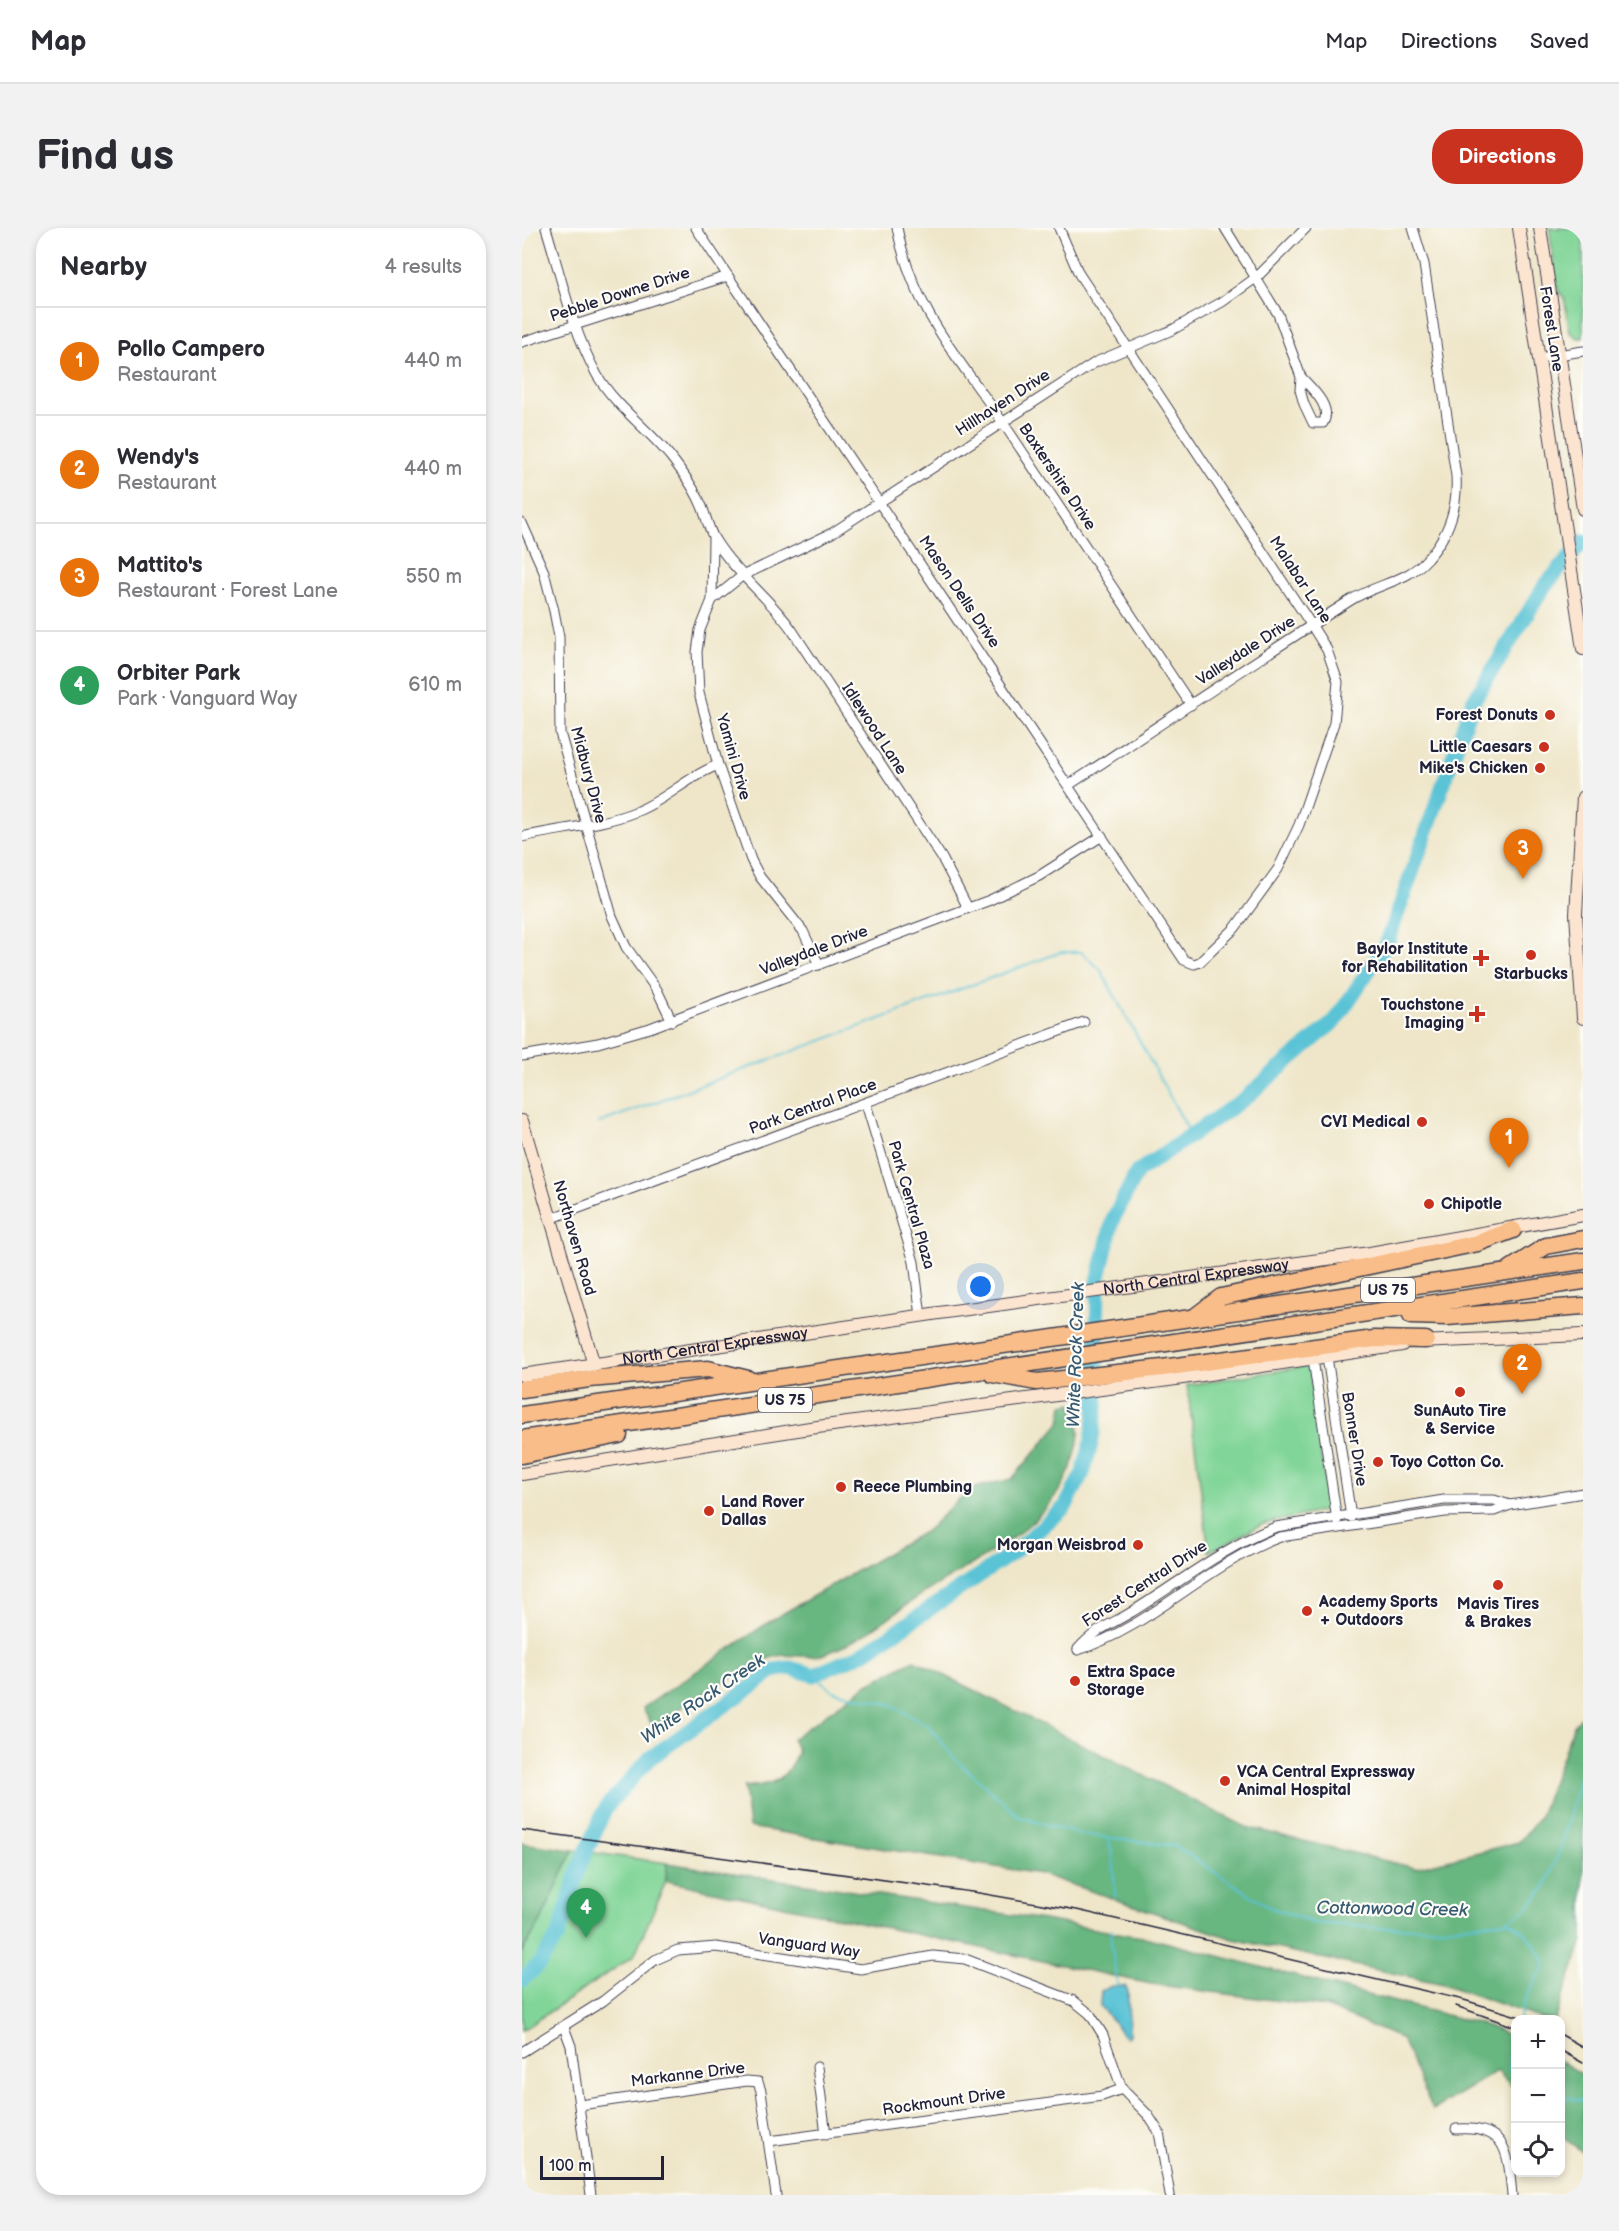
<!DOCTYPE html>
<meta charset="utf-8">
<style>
:root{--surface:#fff;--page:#f2f2f3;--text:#2b2b33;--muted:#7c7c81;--line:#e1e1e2;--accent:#c8321e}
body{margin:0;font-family:"Balsamiq Sans",sans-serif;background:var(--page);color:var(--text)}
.controls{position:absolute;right:18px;bottom:18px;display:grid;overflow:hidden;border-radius:12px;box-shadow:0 3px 9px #0003}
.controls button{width:54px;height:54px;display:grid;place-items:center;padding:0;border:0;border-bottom:2px solid var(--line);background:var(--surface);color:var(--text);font:30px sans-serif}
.scale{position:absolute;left:18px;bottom:15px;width:124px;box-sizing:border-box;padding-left:6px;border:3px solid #22223b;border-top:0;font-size:16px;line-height:21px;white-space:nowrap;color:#22223b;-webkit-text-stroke:4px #fdfcf7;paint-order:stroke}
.you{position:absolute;left:459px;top:1059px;width:21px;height:21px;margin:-15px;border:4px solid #fff;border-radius:50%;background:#1a73e8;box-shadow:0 0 0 9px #1a73e833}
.badge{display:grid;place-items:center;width:39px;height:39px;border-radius:50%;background:var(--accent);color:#fff;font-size:20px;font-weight:700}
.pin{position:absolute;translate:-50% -50px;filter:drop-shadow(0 2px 3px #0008)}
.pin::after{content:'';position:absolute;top:32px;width:21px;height:18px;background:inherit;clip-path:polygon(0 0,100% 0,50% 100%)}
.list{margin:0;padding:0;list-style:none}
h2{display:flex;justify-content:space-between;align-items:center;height:78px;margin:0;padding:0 24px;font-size:26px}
h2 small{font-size:20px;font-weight:400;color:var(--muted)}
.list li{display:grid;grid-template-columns:39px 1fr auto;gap:18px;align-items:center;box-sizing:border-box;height:108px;padding:0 24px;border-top:2px solid var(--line)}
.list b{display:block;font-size:22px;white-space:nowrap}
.list p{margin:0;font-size:20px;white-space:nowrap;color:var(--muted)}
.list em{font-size:20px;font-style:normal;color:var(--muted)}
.icon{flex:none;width:33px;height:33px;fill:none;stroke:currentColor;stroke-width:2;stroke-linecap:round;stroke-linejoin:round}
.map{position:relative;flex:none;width:1061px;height:1967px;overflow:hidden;border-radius:24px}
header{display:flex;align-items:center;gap:36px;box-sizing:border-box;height:84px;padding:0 30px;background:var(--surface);border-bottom:2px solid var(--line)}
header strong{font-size:28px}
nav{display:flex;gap:33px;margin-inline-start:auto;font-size:21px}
.intro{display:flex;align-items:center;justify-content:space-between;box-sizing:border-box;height:144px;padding:0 36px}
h1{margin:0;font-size:42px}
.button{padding:15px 27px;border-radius:24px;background:var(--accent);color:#fff;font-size:21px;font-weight:700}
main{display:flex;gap:36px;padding:0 36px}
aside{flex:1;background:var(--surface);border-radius:24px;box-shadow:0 3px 9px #0003}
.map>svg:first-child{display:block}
.green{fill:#81d598;stroke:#527c6a;stroke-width:1.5}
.forest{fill:#68b680;stroke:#456c5e;stroke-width:1.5}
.water{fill:#5ac3d6;stroke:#3e7288;stroke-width:1.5}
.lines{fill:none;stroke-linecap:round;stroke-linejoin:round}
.stream{stroke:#5ac3d6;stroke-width:2}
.river{stroke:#5ac3d6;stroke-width:15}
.street-casing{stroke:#413f50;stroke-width:11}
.secondary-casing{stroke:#413f50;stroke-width:14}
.highway-casing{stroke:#413f50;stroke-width:19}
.street{stroke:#fff;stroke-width:9}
.secondary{stroke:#fce5d0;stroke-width:12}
.highway{stroke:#f8bd89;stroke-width:16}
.tram{stroke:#22223b;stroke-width:1.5}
.poi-dot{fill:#c8321e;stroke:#fdfcf7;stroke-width:2}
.labels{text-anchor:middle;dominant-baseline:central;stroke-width:4.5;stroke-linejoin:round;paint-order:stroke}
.shield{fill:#fdfcf7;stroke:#646373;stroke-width:1.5}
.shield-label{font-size:15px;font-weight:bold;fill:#22223b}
.street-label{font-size:16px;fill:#22223b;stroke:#fdfcf7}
.poi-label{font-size:16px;font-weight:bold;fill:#22223b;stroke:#fdfcf7;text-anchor:end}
.water-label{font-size:18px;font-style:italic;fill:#365a71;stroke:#fdfcf7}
</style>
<header>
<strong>Map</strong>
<nav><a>Map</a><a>Directions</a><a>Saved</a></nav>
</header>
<div class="intro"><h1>Find us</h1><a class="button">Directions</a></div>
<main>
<aside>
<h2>Nearby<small>4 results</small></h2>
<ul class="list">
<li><span class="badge" style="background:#e8710a">1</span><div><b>Pollo Campero</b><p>Restaurant</p></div><em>440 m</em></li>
<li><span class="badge" style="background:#e8710a">2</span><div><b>Wendy's</b><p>Restaurant</p></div><em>440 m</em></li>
<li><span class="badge" style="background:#e8710a">3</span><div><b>Mattito's</b><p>Restaurant · Forest Lane</p></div><em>550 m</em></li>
<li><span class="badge" style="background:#2e9e5b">4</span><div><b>Orbiter Park</b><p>Park · Vanguard Way</p></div><em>610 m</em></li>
</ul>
</aside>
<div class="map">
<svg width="1061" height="1967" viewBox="0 0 1061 1967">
<rect width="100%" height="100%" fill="#fdfcf7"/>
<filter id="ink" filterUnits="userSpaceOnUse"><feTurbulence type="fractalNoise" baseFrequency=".0167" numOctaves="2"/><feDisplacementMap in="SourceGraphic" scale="12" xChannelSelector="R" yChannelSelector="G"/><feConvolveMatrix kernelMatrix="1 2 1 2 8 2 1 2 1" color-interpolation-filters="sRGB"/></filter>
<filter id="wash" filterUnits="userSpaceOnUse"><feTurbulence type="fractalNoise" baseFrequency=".008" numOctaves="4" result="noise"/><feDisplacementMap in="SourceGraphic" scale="24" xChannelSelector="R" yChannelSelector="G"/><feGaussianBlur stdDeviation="1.35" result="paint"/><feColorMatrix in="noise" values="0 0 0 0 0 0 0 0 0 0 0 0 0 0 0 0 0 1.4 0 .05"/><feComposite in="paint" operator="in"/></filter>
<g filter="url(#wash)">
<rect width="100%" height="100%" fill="#efe6c9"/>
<g class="green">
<polygon points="1027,0 1061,0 1061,110 1056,110 1048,104 1042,69 1036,63"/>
<polygon points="787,1138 807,1282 741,1296 687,1324 665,1157"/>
<polygon points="51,1622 145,1635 144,1653 112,1728 0,1802 0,1724 18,1695"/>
</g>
<g class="forest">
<path d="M550,1175C552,1184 558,1197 557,1206C549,1291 465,1325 402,1365C369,1386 339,1414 302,1426C286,1432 264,1423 248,1430C206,1448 169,1473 131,1499L121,1480L250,1392L404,1303L448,1261L490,1251L538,1195L541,1177Z"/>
<path d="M392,1432L724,1599L893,1640L997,1614L1018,1588L1051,1499L1061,1486V1713L1033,1791H1020L921,1756L711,1711L518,1646L227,1599L222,1559C254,1557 263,1553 276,1523L270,1511L346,1456Z"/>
<polygon points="0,1615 51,1622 18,1695 0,1724"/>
<polygon points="145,1635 516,1691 631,1711 966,1798 993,1810 993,1861 975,1843 911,1882 880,1811 804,1779 629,1756 144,1653"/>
<polygon points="1038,1833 1061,1847 1061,1924 1039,1908"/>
</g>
<polygon class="water" points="590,1758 603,1758 606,1763 607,1807 604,1810 578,1778 579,1763"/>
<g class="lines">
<g class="stream">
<polyline points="77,895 539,724 559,724 578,741 669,907"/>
<polyline points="292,1447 311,1463 368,1476 407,1498 433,1531 498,1589 557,1606 653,1618 747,1679 792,1695 856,1700 928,1699 985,1693 1004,1682 1023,1659 1039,1619 1061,1539"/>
<polyline points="586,1610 591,1628 593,1669"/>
<path d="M986,1693C1006,1704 1014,1716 1023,1736L1002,1774L997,1792"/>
<polyline points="590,1702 589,1715 596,1759"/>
<polyline points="993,1806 986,1842 993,1847"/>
<polyline points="1038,1868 1061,1873"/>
</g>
<polyline class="river" points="0,1752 17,1736 36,1708 59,1635 84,1579 128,1530 253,1442 268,1440 292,1447 342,1425 488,1327 543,1279 561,1245 570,1212 574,1181 576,1053 591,991 615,944 722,871 813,793 865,715 950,475 1022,359 1061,314"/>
</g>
</g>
<g filter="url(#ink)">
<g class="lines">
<defs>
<g id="street">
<path d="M24,0C39,48 50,102 75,147C94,179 125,200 148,228C159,242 171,258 178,274C184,286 186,301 193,312C214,346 247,369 270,402L420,630L446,680"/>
<polyline points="174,0 662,732 672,736 678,734 713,700 756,641 777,597 812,495 816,454 805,422 790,398 557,46 537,0"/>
<path d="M375,0C391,84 442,136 488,205C548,295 608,386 669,477"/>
<path d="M703,0L756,86L779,149L778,162L782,176L791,195H801C811,179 789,160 779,149"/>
<polyline points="0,114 206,48"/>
<polyline points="1017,130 1061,123"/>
<polyline points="0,295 22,344 32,383 37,409 38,505 90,688 104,719 135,762 150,793"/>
<polyline points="191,311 190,372 178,402 175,424 177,465 196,537 229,632 238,649 281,703 297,737"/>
<polyline points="190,372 220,348 310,305 574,134 650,102 700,74 735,49 784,0"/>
<path d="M547,557C641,495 734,432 829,372C854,356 885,354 905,331C926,308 936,279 934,248L902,36L891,0"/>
<path d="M0,609C35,601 80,597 113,584C143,573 166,548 196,537"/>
<polyline points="0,828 76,815 128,800 468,672 517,648 580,608"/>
<polyline points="344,876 392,1034 399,1088"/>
<polyline points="30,990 562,794"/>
<polyline points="805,1129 829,1289"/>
<polyline points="791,1131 815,1292"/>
<path d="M556,1421C574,1401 586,1398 608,1385C657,1355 701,1319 754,1299L922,1272H972L988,1277"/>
<path d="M556,1422C631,1398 685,1336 758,1309L923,1284L972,1283L988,1277L1061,1265"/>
<polyline points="42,1799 49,1818 69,1967"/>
<polyline points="0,1824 81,1773 133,1732 156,1722 194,1719 339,1741 411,1728 443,1731 552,1773 568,1786 581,1807 600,1861 626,1887 637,1904 648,1967"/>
<polyline points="295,1839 304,1906"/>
<polyline points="58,1877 225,1853 236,1854 239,1863 254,1967"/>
<path d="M934,1901C986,1897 986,1925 990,1967"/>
<polyline points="247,1913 580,1868 600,1861"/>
</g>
<g id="secondary">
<polyline points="997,0 1061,421"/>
<polyline points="1018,0 1061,281"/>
<polyline points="1061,569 1054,686 1061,790"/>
<polyline points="0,893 72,1137"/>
<polyline points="897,1114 1061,1107"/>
<path id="s1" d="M0,1147L417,1085L848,1025L1061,987"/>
<polyline points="0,1246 288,1200 654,1151 880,1117"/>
</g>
<g id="highway">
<polyline points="988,1041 1024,1018 1061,1011"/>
<polyline points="675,1087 699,1069 956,1015 991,1002"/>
<polyline points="889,1088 925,1089 1061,1078"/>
<polyline points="470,1146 515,1154 640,1140 852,1111 904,1112"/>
<polyline points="0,1161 67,1151 186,1141 226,1151"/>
<polyline points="0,1187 1061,1033"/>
<polyline points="0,1211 1061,1053"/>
<polyline points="0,1227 97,1207"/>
</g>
</defs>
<use href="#street" class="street-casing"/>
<use href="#secondary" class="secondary-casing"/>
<use href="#highway" class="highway-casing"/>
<use href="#street" class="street"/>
<use href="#secondary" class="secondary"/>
<use href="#highway" class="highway"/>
<g class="tram">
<polyline points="0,1602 457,1665 555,1682 942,1772 1008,1792"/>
<polyline points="934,1778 993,1799"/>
<polyline points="1038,1806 1061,1819"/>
<polyline points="1038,1822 1061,1835"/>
</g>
</g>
</g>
<g class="poi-dot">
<circle cx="1028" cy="487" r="6"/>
<circle cx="1022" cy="519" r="6"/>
<circle cx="1018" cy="540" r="6"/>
<circle cx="1009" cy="727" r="6"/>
<path d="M956 721h6v6h6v6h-6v6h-6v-6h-6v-6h6z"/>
<path d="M952 777h6v6h6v6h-6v6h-6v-6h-6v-6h6z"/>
<circle cx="900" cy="894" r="6"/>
<circle cx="907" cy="976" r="6"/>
<circle cx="938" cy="1164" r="6"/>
<circle cx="856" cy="1234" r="6"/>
<circle cx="319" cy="1259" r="6"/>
<circle cx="187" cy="1283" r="6"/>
<circle cx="616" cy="1317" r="6"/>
<circle cx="976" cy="1357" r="6"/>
<circle cx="785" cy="1383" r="6"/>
<circle cx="553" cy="1453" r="6"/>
<circle cx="703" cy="1553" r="6"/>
</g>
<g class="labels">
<g class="shield">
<rect x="839" y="1050" width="54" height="24" rx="4.5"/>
<rect x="236" y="1160" width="54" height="24" rx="4.5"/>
</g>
<g class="shield-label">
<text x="866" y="1062">US 75</text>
<text x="263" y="1172">US 75</text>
</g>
<g class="street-label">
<text transform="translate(98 67) rotate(-18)">Pebble Downe Drive</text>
<text transform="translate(1029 101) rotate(81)">Forest Lane</text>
<text transform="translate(481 175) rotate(-33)">Hillhaven Drive</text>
<text transform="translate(535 249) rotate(56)">Baxtershire Drive</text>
<text transform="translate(778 352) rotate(57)">Malabar Lane</text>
<text transform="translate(437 364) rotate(56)">Mason Dells Drive</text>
<text transform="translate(724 423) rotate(-33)">Valleydale Drive</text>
<text transform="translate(352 501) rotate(57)">Idlewood Lane</text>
<text transform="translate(211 529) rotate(74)">Yamini Drive</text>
<text transform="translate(66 547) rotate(75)">Midbury Drive</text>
<text transform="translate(292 723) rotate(-21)">Valleydale Drive</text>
<text transform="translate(291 879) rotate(-20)">Park Central Place</text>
<text transform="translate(389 977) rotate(74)">Park Central Plaza</text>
<text transform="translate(52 1010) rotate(74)">Northaven Road</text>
<text stroke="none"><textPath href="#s1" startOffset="681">North Central Expressway</textPath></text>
<text stroke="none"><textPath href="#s1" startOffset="195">North Central Expressway</textPath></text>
<text transform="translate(832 1211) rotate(81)">Bonner Drive</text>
<text transform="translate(623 1356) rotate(-33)">Forest Central Drive</text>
<text transform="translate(287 1718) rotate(8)">Vanguard Way</text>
<text transform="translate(166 1847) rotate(-7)">Markanne Drive</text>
<text transform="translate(422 1874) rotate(-8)">Rockmount Drive</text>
</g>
<g class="poi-label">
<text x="1016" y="487">Forest Donuts</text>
<text x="1010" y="519">Little Caesars</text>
<text x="1006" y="540">Mike's Chicken</text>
<text x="946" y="721">Baylor Institute<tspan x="946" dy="18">for Rehabilitation</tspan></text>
<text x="1009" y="746" text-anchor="middle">Starbucks</text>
<text x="942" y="777">Touchstone<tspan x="942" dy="18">Imaging</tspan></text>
<text x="888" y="894">CVI Medical</text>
<text x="919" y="976" text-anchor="start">Chipotle</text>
<text x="938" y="1183" text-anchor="middle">SunAuto Tire<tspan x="938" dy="18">&amp; Service</tspan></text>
<text x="868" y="1234" text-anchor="start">Toyo Cotton Co.</text>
<text x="331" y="1259" text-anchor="start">Reece Plumbing</text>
<text x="199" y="1274" text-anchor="start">Land Rover<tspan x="199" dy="18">Dallas</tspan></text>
<text x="604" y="1317">Morgan Weisbrod</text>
<text x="797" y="1374" text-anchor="start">Academy Sports<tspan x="797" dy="18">+ Outdoors</tspan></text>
<text x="976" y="1376" text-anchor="middle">Mavis Tires<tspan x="976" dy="18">&amp; Brakes</tspan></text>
<text x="565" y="1444" text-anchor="start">Extra Space<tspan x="565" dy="18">Storage</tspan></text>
<text x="715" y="1544" text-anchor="start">VCA Central Expressway<tspan x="715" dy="18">Animal Hospital</tspan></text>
</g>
<g class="water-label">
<text transform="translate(554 1127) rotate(-88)">White Rock Creek</text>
<text transform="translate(181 1471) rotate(-34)">White Rock Creek</text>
<text transform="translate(870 1681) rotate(1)">Cottonwood Creek</text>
</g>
</g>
</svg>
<div class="controls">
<button>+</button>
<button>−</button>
<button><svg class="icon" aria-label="locate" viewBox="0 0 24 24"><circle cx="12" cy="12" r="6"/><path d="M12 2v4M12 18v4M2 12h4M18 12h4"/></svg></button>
</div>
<div class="scale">100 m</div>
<div class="you"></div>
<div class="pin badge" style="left:987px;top:940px;background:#e8710a">1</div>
<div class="pin badge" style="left:1000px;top:1166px;background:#e8710a">2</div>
<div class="pin badge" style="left:1001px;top:651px;background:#e8710a">3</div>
<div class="pin badge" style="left:64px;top:1710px;background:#2e9e5b">4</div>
</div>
</main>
